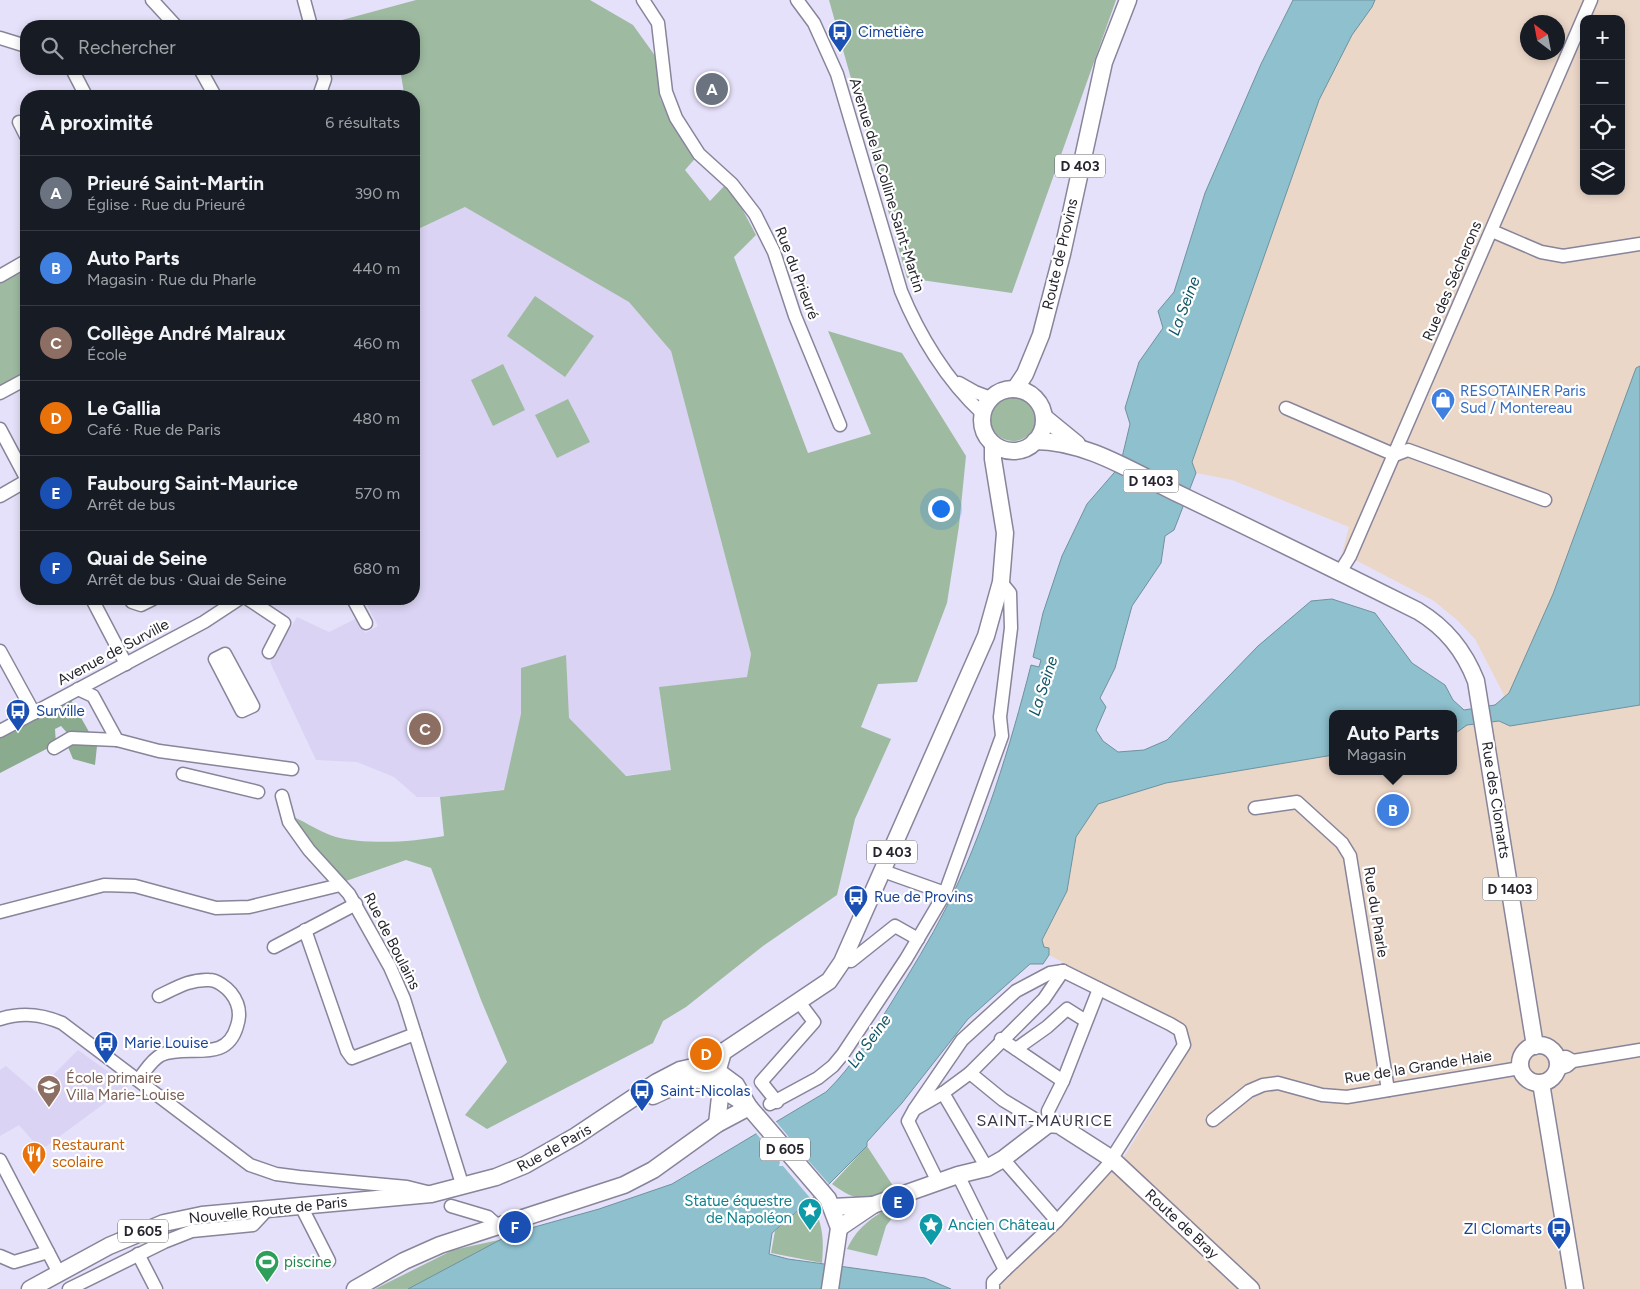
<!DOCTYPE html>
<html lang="fr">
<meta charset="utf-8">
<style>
:root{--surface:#171b24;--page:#20242c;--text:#f1f3f6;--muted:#9ea1a6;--line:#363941;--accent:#117ca6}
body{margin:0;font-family:Figtree,sans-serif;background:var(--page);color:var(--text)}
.controls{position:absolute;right:15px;top:15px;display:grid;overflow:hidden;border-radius:10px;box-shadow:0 2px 8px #0003}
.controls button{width:45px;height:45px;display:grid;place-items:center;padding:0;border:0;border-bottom:1px solid var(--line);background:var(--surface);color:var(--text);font:25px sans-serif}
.compass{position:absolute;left:1520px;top:15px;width:45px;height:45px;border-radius:50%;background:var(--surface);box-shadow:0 2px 8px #0003;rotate:328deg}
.you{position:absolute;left:940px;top:508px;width:18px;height:18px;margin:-12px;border:4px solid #fff;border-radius:50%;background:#1a73e8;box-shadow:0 0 0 8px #1a73e833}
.badge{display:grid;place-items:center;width:32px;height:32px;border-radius:50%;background:var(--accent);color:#fff;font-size:16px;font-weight:700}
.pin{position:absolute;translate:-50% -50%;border:2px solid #fff;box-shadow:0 1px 5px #0006}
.popup{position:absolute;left:1329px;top:710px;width:128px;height:65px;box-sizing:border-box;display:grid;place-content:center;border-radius:10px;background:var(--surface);filter:drop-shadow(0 1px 4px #0005);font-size:16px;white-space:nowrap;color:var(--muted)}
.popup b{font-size:19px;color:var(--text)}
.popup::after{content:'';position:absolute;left:50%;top:100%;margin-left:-10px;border:10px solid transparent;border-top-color:var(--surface)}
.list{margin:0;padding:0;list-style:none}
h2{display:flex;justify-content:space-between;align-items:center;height:65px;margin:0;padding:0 20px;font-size:21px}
h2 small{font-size:16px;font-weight:400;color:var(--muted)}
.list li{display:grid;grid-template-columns:32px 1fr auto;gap:15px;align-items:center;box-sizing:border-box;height:75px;padding:0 20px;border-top:1px solid var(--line)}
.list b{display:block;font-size:19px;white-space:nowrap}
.list p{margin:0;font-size:16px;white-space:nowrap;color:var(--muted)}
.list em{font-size:16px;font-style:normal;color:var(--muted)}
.icon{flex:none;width:28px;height:28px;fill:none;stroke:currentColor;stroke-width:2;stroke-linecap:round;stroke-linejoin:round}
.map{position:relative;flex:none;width:1640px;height:1289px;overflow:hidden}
.search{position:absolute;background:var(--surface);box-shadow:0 2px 8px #0003;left:20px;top:20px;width:400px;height:55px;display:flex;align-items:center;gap:12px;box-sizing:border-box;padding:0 18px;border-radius:20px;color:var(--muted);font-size:19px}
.panel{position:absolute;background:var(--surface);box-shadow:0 2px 8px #0003;left:20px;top:90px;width:400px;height:515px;border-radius:20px}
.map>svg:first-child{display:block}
.industrial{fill:#ebd7c8;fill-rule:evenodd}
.built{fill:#dad3f3}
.green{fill:#9ebba1}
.forest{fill:#8aab8d}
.water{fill:#8ec0ce;stroke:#6f929e}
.pier{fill:#e6e1fa}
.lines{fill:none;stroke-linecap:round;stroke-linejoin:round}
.minor-casing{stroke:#88849a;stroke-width:15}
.major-casing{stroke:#88849a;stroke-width:19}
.minor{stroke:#fff;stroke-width:12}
.major{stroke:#fff;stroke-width:16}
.labels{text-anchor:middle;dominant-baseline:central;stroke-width:4.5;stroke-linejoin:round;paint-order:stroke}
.shield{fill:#fff;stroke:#67666d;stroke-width:1}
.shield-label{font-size:14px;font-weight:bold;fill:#26252e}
.transit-label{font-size:15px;fill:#164399;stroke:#fff;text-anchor:start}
.street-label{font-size:15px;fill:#26252e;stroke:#fff}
.shop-label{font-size:15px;fill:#366cbe;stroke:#fff;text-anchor:start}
.education-label{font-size:15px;fill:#785e54;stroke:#fff;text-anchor:start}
.food-label{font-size:15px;fill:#c56008;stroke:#fff;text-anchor:start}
.culture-label{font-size:15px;fill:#0d838f;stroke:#fff;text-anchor:end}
.leisure-label{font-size:15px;fill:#27864d;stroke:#fff;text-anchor:start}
.water-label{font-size:16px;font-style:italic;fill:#0e5464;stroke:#fff}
.neighbourhood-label{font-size:16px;letter-spacing:1px;fill:#3c384c;stroke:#fff}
</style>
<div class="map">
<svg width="1640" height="1289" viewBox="0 0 1640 1289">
<rect width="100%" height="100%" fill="#e6e1fa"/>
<path class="industrial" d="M1375,0H1640V1289H997L1124,1157L1188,1052L1189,1042L1181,1025L1049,955V949L1044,947L1042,940L1067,891L1076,837L1098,804L1166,783L1333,755V771H1453V735L1466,725L1493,721L1491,706L1500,701L1504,695L1475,639L1457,620L1434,601L1342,553L1349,527L1232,480L1196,473L1192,462L1319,100L1352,35L1372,7ZM1584,19H1621V191H1584ZM1528,22H1558V52H1528Z"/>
<g class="built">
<polygon points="465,207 659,306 751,654 748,676 716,763 671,770 440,797 417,797 394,777 357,762 316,760 270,662 297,617 329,632 357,618 365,633 378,626 364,599 414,599 414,231"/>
<polygon points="78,1050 128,1086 41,1150 19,1125 0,1136 0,1070 6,1066 36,1092"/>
</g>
<g class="green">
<path d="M416,0H590L633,25L656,57L660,98L672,124L699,154L685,170L710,201L728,182L756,235L734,257L808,453L871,434L828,331L902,353L966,456L959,526L947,603L917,682L878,684L861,727L891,739L855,819L837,895L763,946L686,1007L663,1021L653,1043L487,1129L465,1115L507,1062L481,1000L431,868L406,860L346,881L317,855L294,817C307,823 322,833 336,837C367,845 413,842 444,836L440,797L504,790L521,714V668L566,655L569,718L626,776L671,770L659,687L747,677L751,654L671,351L629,302L465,207L414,231V96H387L404,93L400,69H414V26H343L342,20Z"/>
<polygon points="829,0 1116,0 1012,293 907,278"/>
<polygon points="26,269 26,372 0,386 0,283"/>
<polygon points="535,296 594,336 565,377 507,336"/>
<polygon points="503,364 525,410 493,426 471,380"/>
<circle cx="1013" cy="418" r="23"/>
<polygon points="568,399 590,442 557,458 535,415"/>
<path d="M867,1146L895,1189C865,1199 859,1204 832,1184Z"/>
<path d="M810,1201C823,1222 824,1239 822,1263L771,1253L775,1231Z"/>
<path d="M888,1208L899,1209L886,1226L877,1256L847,1249C857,1228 869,1220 888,1208Z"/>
<polygon points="512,1237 415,1289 375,1289 453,1250"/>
</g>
<polygon class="forest" points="71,700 97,746 95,765 73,759 68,747 69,735 61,726 55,729 56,744 0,773 0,738"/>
<path class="water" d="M1293,0H1375L1372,7L1352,35L1319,100L1192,462L1196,473L1174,530L1165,536L1161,563L1132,606L1115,668L1100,698L1106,707L1096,730L1103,741L1118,752L1144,750L1167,740L1258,646L1311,601L1332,599L1375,613L1412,663L1445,685L1453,700L1464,710L1495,705L1509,693L1553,594L1636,368L1640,366V705L1510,726L1499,721L1467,725L1453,735V714H1333V755L1166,783L1098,804L1076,837L1067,891L1042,940L1044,947L1049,948V955L1043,964H1030L968,1019L902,1103L867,1142V1146L829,1184L772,1233L769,1254L788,1259L925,1278L951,1289H408L513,1233L599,1209L672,1184L826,1092C853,1066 873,1032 893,1000C911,970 930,940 946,908C984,833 1010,747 1031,665L1039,667L1041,660L1033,657L1043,613L1062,556L1087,504L1120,466L1130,424L1125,408L1139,362L1163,328L1158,311L1174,292L1205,193L1261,64Z"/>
<polygon class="pier" points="774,1119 797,1147 802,1146 800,1151 829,1184 811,1199 783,1166 779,1166 780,1162 755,1132"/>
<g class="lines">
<defs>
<g id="minor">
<polyline points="152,0 176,26"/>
<polyline points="304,0 311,26"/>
<polyline points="643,0 658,23 666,92 676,118 699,154 732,184 755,214 774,252 795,316 840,425"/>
<path d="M797,0L814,23L837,74L901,291C919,335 947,381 982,413"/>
<polyline points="0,38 26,46"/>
<polyline points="72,69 86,96"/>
<polyline points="200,69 215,96"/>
<polyline points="319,96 325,79 322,69"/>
<polyline points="19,122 26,136"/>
<polyline points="1492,231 1541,252 1563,256 1640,244"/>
<polyline points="0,276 26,261"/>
<polyline points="959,383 975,392 991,398"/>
<polyline points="0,393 26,379"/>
<polyline points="1286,408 1395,455 1408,450 1545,500"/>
<polyline points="0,429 26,478"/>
<polyline points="0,496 26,481"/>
<polyline points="1340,572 1350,556 1591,0"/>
<polyline points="92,599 126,664"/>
<polyline points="130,599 132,602 141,605 153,599"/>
<polyline points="248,599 284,623 269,652"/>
<polyline points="353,599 366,623"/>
<polyline points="0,651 34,713"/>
<polygon points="225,654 253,706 242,711 215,659"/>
<polyline points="78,689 93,696 117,740 159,751 292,769"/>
<polyline points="0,731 204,622 239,599"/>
<polyline points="54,748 71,738 117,740"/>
<polyline points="183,774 258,792"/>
<polyline points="282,796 289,822 309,850 349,894 390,967 404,999 463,1187"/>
<polyline points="1255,808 1297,802 1342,843 1350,856 1388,1090"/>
<polyline points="883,871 945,893"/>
<polyline points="0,912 104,885 135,886 216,908 249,907 340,885"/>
<polyline points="305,930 347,1051 352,1058 415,1034"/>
<polyline points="274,947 356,904"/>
<polyline points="844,958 851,961 895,926 918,939"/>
<path d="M0,1019C22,1012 41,1014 62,1023L250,1165L276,1174L299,1177L407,1187L427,1192"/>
<polyline points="1001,1039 1063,1081"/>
<polyline points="1016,1049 1047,1027 1067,1009 1086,1021"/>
<polyline points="1557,1058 1566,1057 1573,1061"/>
<polyline points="1558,1069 1567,1066 1573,1061 1640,1050"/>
<polyline points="970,1073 1003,1100 1046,1126"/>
<path d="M138,1080C145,1072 151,1060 161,1055C188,1043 226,1065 237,1026C241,1014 239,1003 231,993C226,987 217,980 209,980C190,979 176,988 159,996"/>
<polyline points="943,1093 987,1168"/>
<polyline points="777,1102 761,1082 814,1022 799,1002"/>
<polyline points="770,1104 818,1078 833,1066 843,1054 906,959 945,893 1002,736 1000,717 1011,628 1010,593 1001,582"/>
<polyline points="915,1109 943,1093 970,1073 1044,999 1063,971"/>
<polyline points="1213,1120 1249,1091 1263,1085 1278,1083 1322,1095 1347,1097 1520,1068"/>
<polyline points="1049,1124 1048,1111 1063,1081 1099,989"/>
<polyline points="1003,1159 1057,1221"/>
<polyline points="0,1160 59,1273"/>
<polyline points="958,1175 1005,1270"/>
<polyline points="938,1182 908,1121 914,1110 962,1040 1016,991 1050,973 1063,971"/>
<polyline points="301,1206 329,1261"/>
<polyline points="451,1206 488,1217 498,1226"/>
<polyline points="138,1254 156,1289"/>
<polyline points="0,1256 14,1262 48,1252"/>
<polyline points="69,1289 164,1242 192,1231 253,1225 267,1210"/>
<polyline points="993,1289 993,1282 1005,1270 1057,1221 1107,1166 1184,1045 1180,1030 1170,1024 1063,971"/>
</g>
<g id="major">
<polyline points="1015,389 1025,374 1041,335 1062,254 1104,62 1128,0"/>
<circle cx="1013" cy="420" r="31"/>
<polyline points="1044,417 1077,444"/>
<path d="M1035,441C1088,441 1136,474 1183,496C1262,534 1340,572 1418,611C1446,628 1464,650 1476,681L1535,1046"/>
<circle cx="1539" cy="1064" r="19"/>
<polyline points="714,1083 723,1052 829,981 842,962 986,636 1001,582 1005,533 993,459 993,444"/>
<polyline points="1541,1083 1575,1289"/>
<path d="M653,1096C704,1072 698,1075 744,1103"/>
<polyline points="717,1124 721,1088"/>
<polyline points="832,1207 873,1205"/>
<polyline points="839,1228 873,1205 958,1175 987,1168 1003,1159 1046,1126 1049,1124 1059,1125 1112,1159 1251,1289"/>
<polyline points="30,1289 109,1246 164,1223 202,1215 431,1194 496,1177 525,1165 576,1136 657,1082 680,1070 693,1067 717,1071 736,1085 749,1107 828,1199 839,1228 830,1289"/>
<polyline points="355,1289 404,1261 440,1245 624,1185 653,1170 717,1124 749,1107"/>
</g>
</defs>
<use href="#minor" class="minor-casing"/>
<use href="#major" class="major-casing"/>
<use href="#minor" class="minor"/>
<use href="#major" class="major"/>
</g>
<defs>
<symbol id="bus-pin" viewBox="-11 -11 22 30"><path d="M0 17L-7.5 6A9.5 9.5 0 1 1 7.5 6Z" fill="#1a4fb4" stroke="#fff"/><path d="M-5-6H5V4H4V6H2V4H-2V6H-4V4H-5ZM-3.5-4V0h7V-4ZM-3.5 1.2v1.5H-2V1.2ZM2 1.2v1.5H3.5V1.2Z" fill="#fff"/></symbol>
<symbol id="shop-pin" viewBox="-11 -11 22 30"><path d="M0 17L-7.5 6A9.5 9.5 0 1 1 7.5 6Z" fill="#3f7fe0" stroke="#fff"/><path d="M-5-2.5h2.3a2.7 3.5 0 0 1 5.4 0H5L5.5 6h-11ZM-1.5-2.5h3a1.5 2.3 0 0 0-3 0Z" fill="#fff"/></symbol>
<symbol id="school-pin" viewBox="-11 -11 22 30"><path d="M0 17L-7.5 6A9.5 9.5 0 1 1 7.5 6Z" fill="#8d6e63" stroke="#fff"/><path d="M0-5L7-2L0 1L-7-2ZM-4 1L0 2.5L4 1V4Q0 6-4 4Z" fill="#fff"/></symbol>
<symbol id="restaurant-pin" viewBox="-11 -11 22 30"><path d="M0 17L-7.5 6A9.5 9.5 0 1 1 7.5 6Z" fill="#e8710a" stroke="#fff"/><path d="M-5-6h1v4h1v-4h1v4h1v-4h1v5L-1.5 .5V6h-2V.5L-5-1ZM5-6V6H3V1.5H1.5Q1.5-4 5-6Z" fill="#fff"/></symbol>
<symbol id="sight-pin" viewBox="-11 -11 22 30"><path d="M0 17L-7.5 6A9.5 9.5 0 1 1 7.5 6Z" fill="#0f9aa8" stroke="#fff"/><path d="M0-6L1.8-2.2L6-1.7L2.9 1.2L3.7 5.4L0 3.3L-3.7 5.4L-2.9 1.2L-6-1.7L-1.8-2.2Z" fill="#fff"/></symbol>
<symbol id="stadium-pin" viewBox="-11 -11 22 30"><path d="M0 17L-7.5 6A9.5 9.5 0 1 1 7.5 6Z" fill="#2e9e5b" stroke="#fff"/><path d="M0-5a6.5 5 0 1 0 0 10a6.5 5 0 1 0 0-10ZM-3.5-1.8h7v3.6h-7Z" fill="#fff"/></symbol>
</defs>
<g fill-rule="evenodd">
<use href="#bus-pin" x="826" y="18" width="28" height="38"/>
<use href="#shop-pin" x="1429" y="386" width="28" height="38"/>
<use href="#bus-pin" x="4" y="697" width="28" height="38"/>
<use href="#bus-pin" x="842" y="883" width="28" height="38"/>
<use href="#bus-pin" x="92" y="1029" width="28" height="38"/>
<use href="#school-pin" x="35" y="1073" width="28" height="38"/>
<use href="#bus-pin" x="628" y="1077" width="28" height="38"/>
<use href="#restaurant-pin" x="20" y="1140" width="28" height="38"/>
<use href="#sight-pin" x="796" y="1196" width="28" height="38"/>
<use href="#sight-pin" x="917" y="1211" width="28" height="38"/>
<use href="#bus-pin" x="1545" y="1215" width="28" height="38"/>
<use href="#stadium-pin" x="253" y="1248" width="28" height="38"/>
</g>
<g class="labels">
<g class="shield">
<rect x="1055" y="154.5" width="50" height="23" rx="4"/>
<rect x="1123.5" y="469.5" width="55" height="23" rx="4"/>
<rect x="867" y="840.5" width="50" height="23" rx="4"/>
<rect x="1482.5" y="877.5" width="55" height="23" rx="4"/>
<rect x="760" y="1137.5" width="50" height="23" rx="4"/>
<rect x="118" y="1219.5" width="50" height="23" rx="4"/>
</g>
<g class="shield-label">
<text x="1080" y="166">D 403</text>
<text x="1151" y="481">D 1403</text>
<text x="892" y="852">D 403</text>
<text x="1510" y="889">D 1403</text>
<text x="785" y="1149">D 605</text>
<text x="143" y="1231">D 605</text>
</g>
<g class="transit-label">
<text x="858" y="32">Cimetière</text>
<text x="36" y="711">Surville</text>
<text x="874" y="897">Rue de Provins</text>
<text x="124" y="1043">Marie Louise</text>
<text x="660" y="1091">Saint-Nicolas</text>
<text x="1542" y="1229" text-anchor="end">ZI Clomarts</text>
</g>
<g class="street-label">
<text transform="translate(887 185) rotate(73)">Avenue de la Colline Saint-Martin</text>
<text transform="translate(1060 254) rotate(-77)">Route de Provins</text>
<text transform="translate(797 273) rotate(69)">Rue du Prieuré</text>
<text transform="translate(1452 281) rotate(-67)">Rue des Sécherons</text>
<text transform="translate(113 652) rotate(-28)">Avenue de Surville</text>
<text transform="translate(1496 800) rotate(81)">Rue des Clomarts</text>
<text transform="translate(1376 912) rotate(81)">Rue du Pharle</text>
<text transform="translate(392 941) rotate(63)">Rue de Boulains</text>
<text transform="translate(1418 1067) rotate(-9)">Rue de la Grande Haie</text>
<text transform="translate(554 1148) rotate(-29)">Rue de Paris</text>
<text transform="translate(268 1210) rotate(-6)">Nouvelle Route de Paris</text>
<text transform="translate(1182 1224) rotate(43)">Route de Bray</text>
</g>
<g class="shop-label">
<text x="1460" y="391">RESOTAINER Paris<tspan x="1460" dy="17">Sud / Montereau</tspan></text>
</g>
<g class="education-label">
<text x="66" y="1078">École primaire<tspan x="66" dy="17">Villa Marie-Louise</tspan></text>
</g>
<g class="food-label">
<text x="52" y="1145">Restaurant<tspan x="52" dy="17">scolaire</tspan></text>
</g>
<g class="culture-label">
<text x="792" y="1201">Statue équestre<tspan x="792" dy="17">de Napoléon</tspan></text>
<text x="948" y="1225" text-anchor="start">Ancien Château</text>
</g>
<g class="leisure-label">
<text x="284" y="1262">piscine</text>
</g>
<g class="water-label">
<text transform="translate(1184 306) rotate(-69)">La Seine</text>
<text transform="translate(1043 686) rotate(-72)">La Seine</text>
<text transform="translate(869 1041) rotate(-54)">La Seine</text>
</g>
<g class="neighbourhood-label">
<text x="1045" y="1120">SAINT-MAURICE</text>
</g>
</g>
</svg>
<div class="controls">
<button>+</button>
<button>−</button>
<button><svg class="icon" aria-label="locate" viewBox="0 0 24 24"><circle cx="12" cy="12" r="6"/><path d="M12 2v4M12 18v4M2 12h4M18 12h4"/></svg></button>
<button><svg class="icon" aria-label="layers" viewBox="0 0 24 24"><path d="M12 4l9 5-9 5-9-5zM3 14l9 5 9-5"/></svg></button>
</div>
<svg class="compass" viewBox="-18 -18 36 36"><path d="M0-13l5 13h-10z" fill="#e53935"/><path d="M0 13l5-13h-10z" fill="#9ea1a6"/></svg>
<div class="you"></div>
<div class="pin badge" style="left:712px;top:89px;background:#6b7280">A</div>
<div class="pin badge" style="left:1393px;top:810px;background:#3f7fe0">B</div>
<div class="popup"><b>Auto Parts</b>Magasin</div>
<div class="pin badge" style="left:425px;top:729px;background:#8d6e63">C</div>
<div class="pin badge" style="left:706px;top:1054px;background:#e8710a">D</div>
<div class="pin badge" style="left:898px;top:1202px;background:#1a4fb4">E</div>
<div class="pin badge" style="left:515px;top:1227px;background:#1a4fb4">F</div>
<div class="search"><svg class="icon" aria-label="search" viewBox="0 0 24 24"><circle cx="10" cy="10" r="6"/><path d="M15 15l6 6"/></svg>Rechercher</div>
<section class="panel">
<h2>À proximité<small>6 résultats</small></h2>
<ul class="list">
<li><span class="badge" style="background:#6b7280">A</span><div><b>Prieuré Saint-Martin</b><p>Église · Rue du Prieuré</p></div><em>390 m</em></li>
<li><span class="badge" style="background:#3f7fe0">B</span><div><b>Auto Parts</b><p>Magasin · Rue du Pharle</p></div><em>440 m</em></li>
<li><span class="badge" style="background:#8d6e63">C</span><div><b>Collège André Malraux</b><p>École</p></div><em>460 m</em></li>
<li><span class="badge" style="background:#e8710a">D</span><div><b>Le Gallia</b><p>Café · Rue de Paris</p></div><em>480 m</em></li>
<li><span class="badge" style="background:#1a4fb4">E</span><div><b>Faubourg Saint-Maurice</b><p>Arrêt de bus</p></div><em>570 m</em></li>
<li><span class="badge" style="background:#1a4fb4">F</span><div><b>Quai de Seine</b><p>Arrêt de bus · Quai de Seine</p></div><em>680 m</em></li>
</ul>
</section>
</div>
